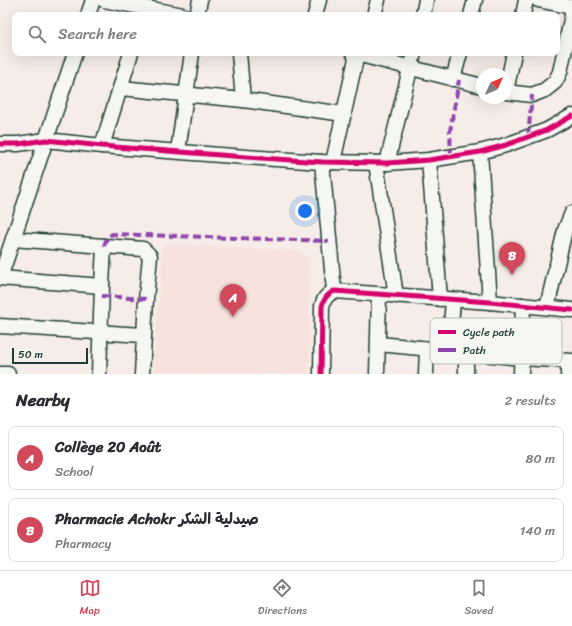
<!DOCTYPE html>
<meta charset="utf-8">
<style>
:root{--surface:#fff;--page:#f7f7f7;--text:#2b2b33;--muted:#7c7c81;--line:#e1e1e2;--accent:#d1495b}
body{margin:0;font-family:Sriracha,"Playpen Sans Arabic",sans-serif;background:var(--page);color:var(--text)}
.compass{position:absolute;left:476px;top:68px;width:36px;height:36px;border-radius:50%;background:var(--surface);box-shadow:0 4px 16px #0002;rotate:46deg}
.scale{position:absolute;left:12px;bottom:10px;width:76px;box-sizing:border-box;padding-left:4px;border:2px solid #1f3d34;border-top:0;font-size:11px;line-height:14px;white-space:nowrap;color:#1f3d34;-webkit-text-stroke:3px #f6f6f2;paint-order:stroke}
.you{position:absolute;left:305px;top:211px;width:14px;height:14px;margin:-10px;border:3px solid #fff;border-radius:50%;background:#1a73e8;box-shadow:0 0 0 6px #1a73e833}
.badge{display:grid;place-items:center;width:26px;height:26px;border-radius:50%;background:var(--accent);color:#fff;font-size:13px;font-weight:700}
.pin{position:absolute;translate:-50% -33px;filter:drop-shadow(0 1px 2px #0008)}
.pin::after{content:'';position:absolute;top:21px;width:14px;height:12px;background:inherit;clip-path:polygon(0 0,100% 0,50% 100%)}
.list{margin:0;padding:0;list-style:none}
h2{display:flex;justify-content:space-between;align-items:center;height:52px;margin:0;padding:0 16px;font-size:17px}
h2 small{font-size:13px;font-weight:400;color:var(--muted)}
.list li{display:grid;grid-template-columns:26px 1fr auto;gap:12px;align-items:center;box-sizing:border-box;height:64px;margin:0 8px 8px;padding:0 8px;border:1px solid var(--line);border-radius:8px}
.list b{display:block;font-size:15px;white-space:nowrap}
.list p{margin:0;font-size:13px;white-space:nowrap;color:var(--muted)}
.list em{font-size:13px;font-style:normal;color:var(--muted)}
.icon{flex:none;width:22px;height:22px;fill:none;stroke:currentColor;stroke-width:2;stroke-linecap:round;stroke-linejoin:round}
.map{position:relative;flex:none;width:572px;height:374px;overflow:hidden}
.search{position:absolute;background:var(--surface);box-shadow:0 4px 16px #0002;left:12px;right:12px;top:12px;height:44px;display:flex;align-items:center;gap:10px;box-sizing:border-box;padding:0 14px;border-radius:8px;color:var(--muted);font-size:15px}
.sheet{height:196px;background:var(--surface)}
nav{display:flex;justify-content:space-around;align-items:center;box-sizing:border-box;height:56px;border-top:1px solid var(--line);background:var(--surface);font-size:11px;color:var(--muted)}
nav a{display:grid;justify-items:center;gap:2px}
nav .on{color:var(--accent)}
.map>svg:first-child{display:block}
.built{fill:#f7e2dc}
.lines{fill:none;stroke-linecap:round;stroke-linejoin:round}
.minor-casing{stroke:#1f3d34;stroke-width:17}
.minor{stroke:#f6f6f2;stroke-width:14}
.quiet{stroke:#8e44ad;stroke-width:4;stroke-dasharray:8 4;stroke-linecap:butt}
.cycleway-casing{stroke:#f6f6f2;stroke-width:8}
.cycleway{stroke:#d6006c;stroke-width:5}
.key{fill:#f6f6f2;stroke:#b6beb9;stroke-width:1}
.key-label{font-size:11px;fill:#1f3d34}
</style>
<div class="map">
<svg width="572" height="374" viewBox="0 0 572 374">
<rect width="100%" height="100%" fill="#f6ede8"/>
<filter id="ink" filterUnits="userSpaceOnUse"><feTurbulence type="fractalNoise" baseFrequency=".025" numOctaves="2"/><feDisplacementMap in="SourceGraphic" scale="8" xChannelSelector="R" yChannelSelector="G"/><feConvolveMatrix kernelMatrix="1 2 1 2 8 2 1 2 1" color-interpolation-filters="sRGB"/></filter>
<g filter="url(#ink)">
<polygon class="built" points="163,244 300,251 308,259 310,374 153,374"/>
<g class="lines">
<defs>
<g id="minor">
<polyline points="104,0 183,15"/>
<polyline points="538,0 572,7"/>
<polyline points="88,15 93,0"/>
<polyline points="197,15 200,0"/>
<polyline points="315,15 319,0"/>
<polyline points="374,15 378,0"/>
<polyline points="423,15 426,0"/>
<polyline points="471,15 475,0"/>
<polyline points="523,15 526,0"/>
<polyline points="239,53 243,100"/>
<polyline points="353,53 482,86"/>
<polyline points="453,79 460,53"/>
<polyline points="121,88 243,100 344,114"/>
<polyline points="506,91 514,53"/>
<polyline points="506,92 532,95 545,90 555,82 560,72 572,15"/>
<polyline points="0,144 18,144 46,140 102,146 246,157 322,162 387,163 429,160 480,152 506,145 547,130 572,116"/>
<polyline points="102,146 131,53"/>
<polyline points="178,151 192,53"/>
<polyline points="480,152 490,302"/>
<polyline points="429,160 440,299"/>
<polyline points="322,162 334,291"/>
<polyline points="333,162 357,54"/>
<polyline points="376,163 396,296"/>
<polyline points="387,163 414,53"/>
<polyline points="13,239 143,249 150,256 146,299 142,374"/>
<polyline points="0,278 75,53"/>
<polyline points="0,278 102,286"/>
<polyline points="547,307 565,230 572,213"/>
<polyline points="0,326 143,335"/>
<polyline points="379,344 522,358 572,361"/>
<polyline points="449,351 453,300"/>
<polyline points="0,374 8,374"/>
<polyline points="99,374 102,286 104,246"/>
<path d="M321,374L322,306C324,298 327,295 334,291L490,302L572,310"/>
<polyline points="377,374 379,295"/>
<polyline points="426,374 427,349"/>
<polyline points="466,374 466,352"/>
<polyline points="521,374 523,305"/>
<polyline points="568,374 568,361"/>
</g>
</defs>
<use href="#minor" class="minor-casing"/>
<use href="#minor" class="minor"/>
<g class="quiet">
<polyline points="528,137 532,95"/>
<polyline points="451,157 450,131 459,80"/>
<polyline points="104,246 107,238 112,234 329,241"/>
<polyline points="102,296 146,299"/>
</g>
<defs>
<g id="cycleway">
<polyline points="0,144 18,144 46,140 102,146 246,157 322,162 387,163 429,160 480,152 506,145 547,130 572,116"/>
<path d="M321,374L322,306C324,298 327,295 334,291L490,302L572,310"/>
</g>
</defs>
<use href="#cycleway" class="cycleway-casing"/>
<use href="#cycleway" class="cycleway"/>
</g>
</g>
<rect x="430" y="318" width="132" height="46" rx="6" class="key"/>
<rect x="438" y="330" width="18" height="4" fill="#d6006c"/>
<rect x="438" y="348" width="18" height="4" fill="#8e44ad"/>
<g class="key-label">
<text x="463" y="336">Cycle path</text>
<text x="463" y="354">Path</text>
</g>
</svg>
<svg class="compass" viewBox="-18 -18 36 36"><path d="M0-13l5 13h-10z" fill="#e53935"/><path d="M0 13l5-13h-10z" fill="#7c7c81"/></svg>
<div class="scale">50 m</div>
<div class="you"></div>
<div class="pin badge" style="left:233px;top:317px">A</div>
<div class="pin badge" style="left:512px;top:275px">B</div>
<div class="search"><svg class="icon" aria-label="search" viewBox="0 0 24 24"><circle cx="10" cy="10" r="6"/><path d="M15 15l6 6"/></svg>Search here</div>
</div>
<section class="sheet">
<h2>Nearby<small>2 results</small></h2>
<ul class="list">
<li><span class="badge">A</span><div><b>Collège 20 Août</b><p>School</p></div><em>80 m</em></li>
<li><span class="badge">B</span><div><b>Pharmacie Achokr صيدلية الشكر</b><p>Pharmacy</p></div><em>140 m</em></li>
</ul>
</section>
<nav>
<a class="on"><svg class="icon" aria-label="map" viewBox="0 0 24 24"><path d="M3 6l6-2 6 2 6-2v14l-6 2-6-2-6 2zM9 4v14M15 6v14"/></svg>Map</a>
<a><svg class="icon" aria-label="directions" viewBox="0 0 24 24"><path d="M12 3l9 9-9 9-9-9zM9 14v-3h6M13 9l2 2-2 2"/></svg>Directions</a>
<a><svg class="icon" aria-label="saved" viewBox="0 0 24 24"><path d="M7 4h10v16l-5-4-5 4z"/></svg>Saved</a>
</nav>
